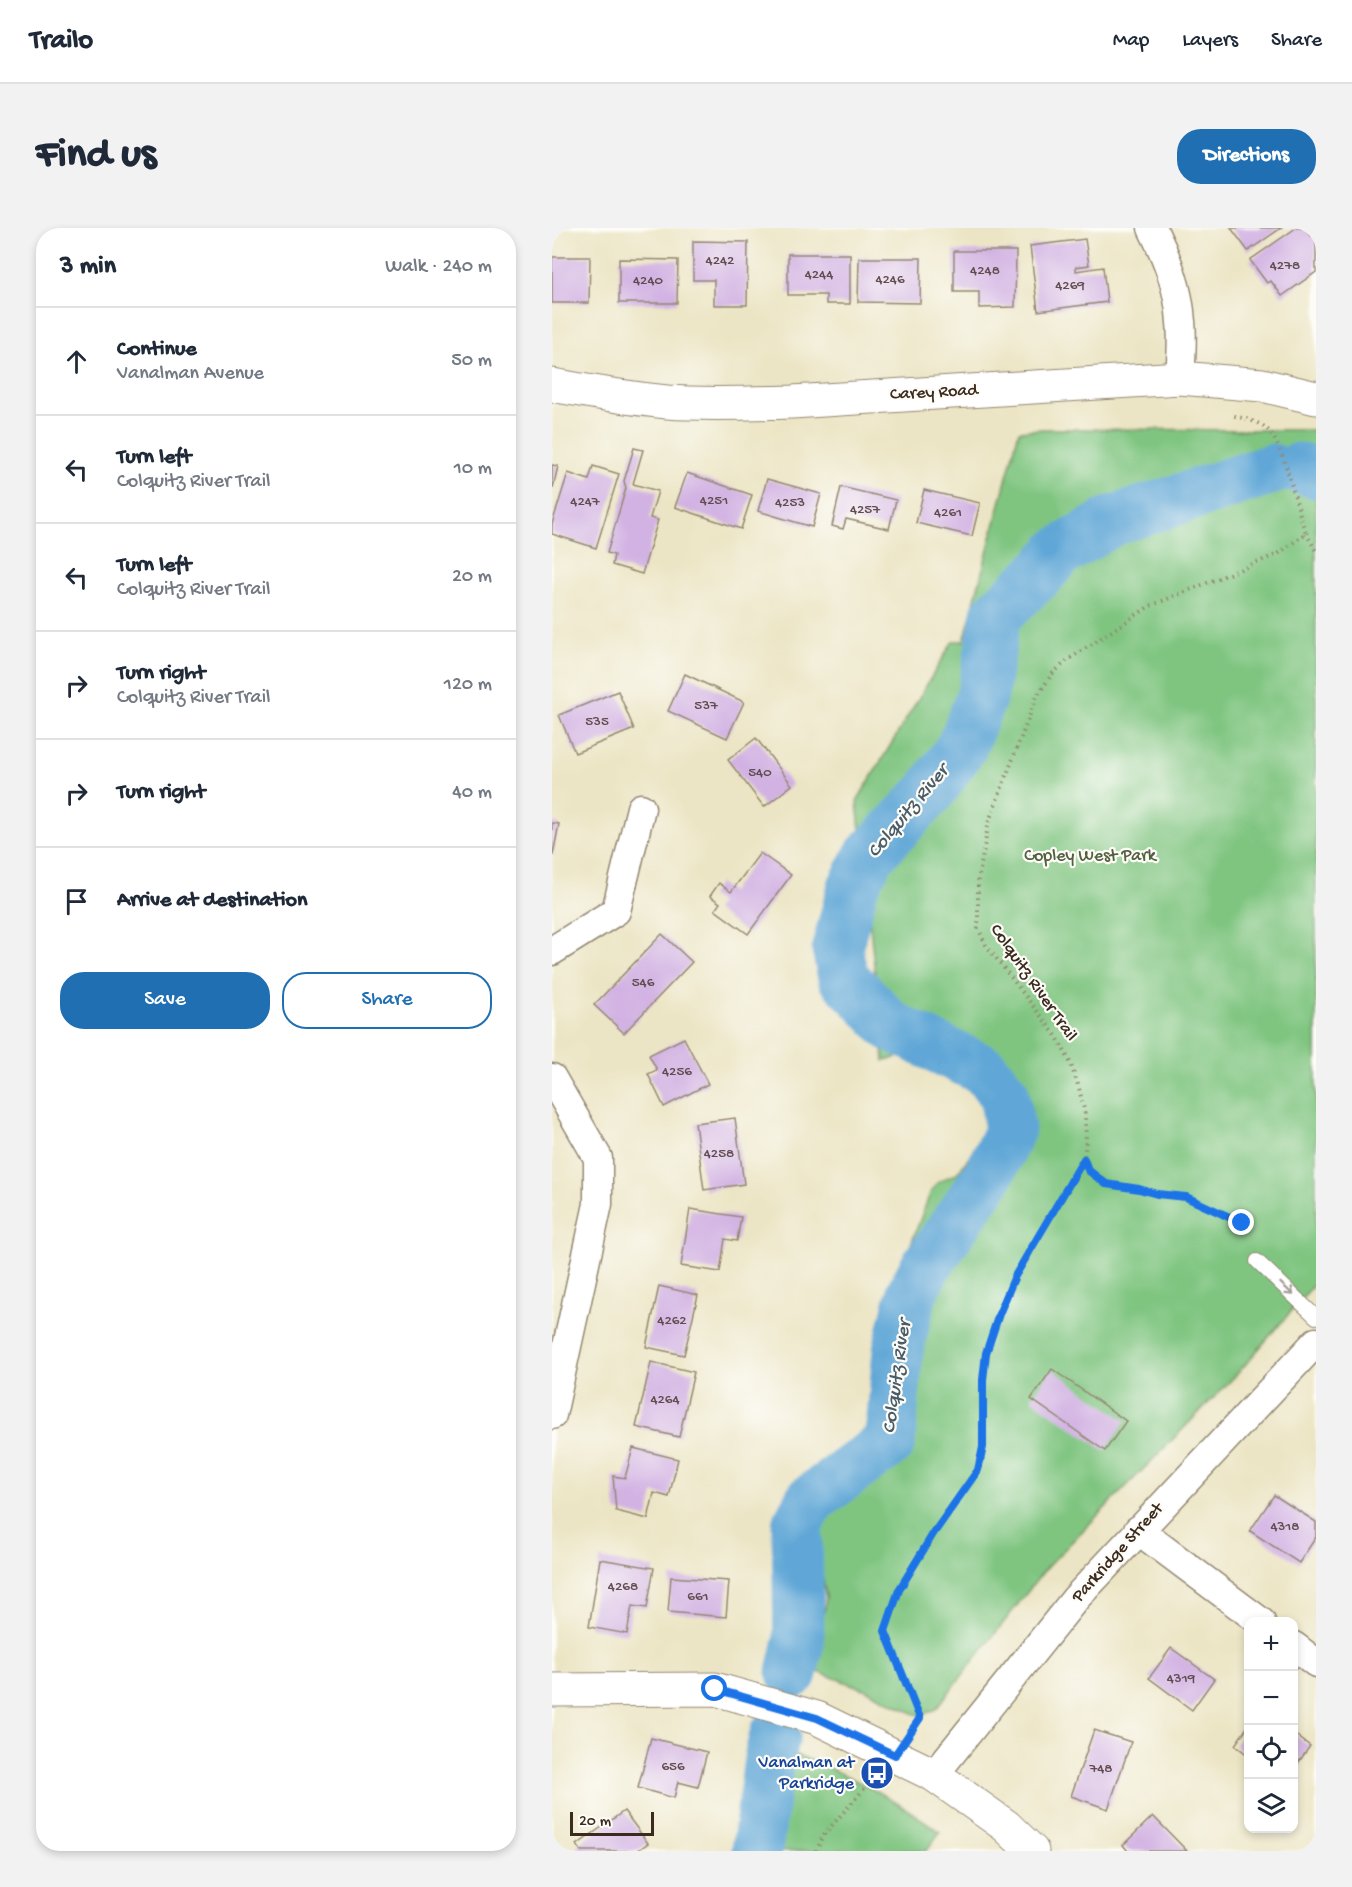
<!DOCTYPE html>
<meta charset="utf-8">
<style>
:root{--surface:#fff;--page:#f2f2f3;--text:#1f2937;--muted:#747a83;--line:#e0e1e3;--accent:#1f6fb2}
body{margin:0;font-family:"Gochi Hand",sans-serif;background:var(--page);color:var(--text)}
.controls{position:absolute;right:18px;bottom:18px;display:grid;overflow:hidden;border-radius:12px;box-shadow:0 3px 9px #0003}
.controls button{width:54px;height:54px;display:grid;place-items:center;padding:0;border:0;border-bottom:2px solid var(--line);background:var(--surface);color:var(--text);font:30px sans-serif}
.scale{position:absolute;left:18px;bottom:15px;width:84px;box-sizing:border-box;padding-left:6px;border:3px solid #3b2a1e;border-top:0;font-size:16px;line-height:21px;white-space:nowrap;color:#3b2a1e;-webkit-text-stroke:4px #fdfcf7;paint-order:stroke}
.stop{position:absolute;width:18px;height:18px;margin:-14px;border:4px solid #1a73e8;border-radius:50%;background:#fff}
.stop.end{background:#1a73e8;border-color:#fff;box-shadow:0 2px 6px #0008}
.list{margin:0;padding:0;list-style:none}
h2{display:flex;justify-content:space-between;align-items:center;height:78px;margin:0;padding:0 24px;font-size:26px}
h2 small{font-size:20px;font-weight:400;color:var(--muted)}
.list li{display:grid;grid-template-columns:39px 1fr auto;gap:18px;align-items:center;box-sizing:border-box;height:108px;padding:0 24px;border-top:2px solid var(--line)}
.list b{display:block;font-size:22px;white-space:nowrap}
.list p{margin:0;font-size:20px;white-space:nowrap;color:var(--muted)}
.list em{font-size:20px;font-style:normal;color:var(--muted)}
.actions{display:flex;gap:12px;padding:18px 24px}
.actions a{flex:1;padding:14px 0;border:2px solid var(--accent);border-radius:24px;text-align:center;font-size:21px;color:var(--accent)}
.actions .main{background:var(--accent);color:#fff}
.icon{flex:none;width:33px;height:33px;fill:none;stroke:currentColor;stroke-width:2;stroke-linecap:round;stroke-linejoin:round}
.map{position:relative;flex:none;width:764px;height:1623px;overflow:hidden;border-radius:24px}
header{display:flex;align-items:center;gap:36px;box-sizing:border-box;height:84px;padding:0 30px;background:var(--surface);border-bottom:2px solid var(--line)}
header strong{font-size:28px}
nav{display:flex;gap:33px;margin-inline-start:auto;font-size:21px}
.intro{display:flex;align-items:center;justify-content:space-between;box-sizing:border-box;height:144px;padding:0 36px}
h1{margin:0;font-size:42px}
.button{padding:15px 27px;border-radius:24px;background:var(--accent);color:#fff;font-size:21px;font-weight:700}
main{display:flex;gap:36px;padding:0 36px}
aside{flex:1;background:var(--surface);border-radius:24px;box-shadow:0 3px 9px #0003}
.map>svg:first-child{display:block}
.green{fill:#7fc580;stroke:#5d784f;stroke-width:1.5}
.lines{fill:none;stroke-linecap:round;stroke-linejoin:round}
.river{stroke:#61a7d7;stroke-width:51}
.building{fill:#d2b2e3}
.lane-casing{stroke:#948872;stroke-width:16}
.street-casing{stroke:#948872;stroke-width:31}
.secondary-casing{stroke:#948872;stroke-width:35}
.path{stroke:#948872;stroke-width:4;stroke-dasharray:1.5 4.5;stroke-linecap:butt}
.lane{stroke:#fff;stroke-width:14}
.street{stroke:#fff;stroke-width:28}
.secondary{stroke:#fff;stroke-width:33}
.oneway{stroke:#a79f9a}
.route{stroke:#1a73e8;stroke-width:8}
.labels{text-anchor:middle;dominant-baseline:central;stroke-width:4.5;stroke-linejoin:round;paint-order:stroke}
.number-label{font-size:15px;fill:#614c4f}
.street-label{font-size:18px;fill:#3b2a1e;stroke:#fdfcf7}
.park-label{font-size:18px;fill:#536040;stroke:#fdfcf7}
.transit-label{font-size:18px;fill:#164399;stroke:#fdfcf7;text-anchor:end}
.water-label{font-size:20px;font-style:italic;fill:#4a5c68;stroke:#fdfcf7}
</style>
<header>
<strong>Trailo</strong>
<nav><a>Map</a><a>Layers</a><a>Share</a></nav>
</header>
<div class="intro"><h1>Find us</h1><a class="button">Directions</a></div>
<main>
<aside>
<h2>3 min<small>Walk · 240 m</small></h2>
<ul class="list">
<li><svg class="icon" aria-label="ahead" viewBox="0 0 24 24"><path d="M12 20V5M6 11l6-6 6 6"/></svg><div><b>Continue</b><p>Vanalman Avenue</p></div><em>50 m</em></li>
<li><svg class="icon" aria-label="left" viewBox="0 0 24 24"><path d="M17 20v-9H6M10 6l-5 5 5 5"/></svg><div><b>Turn left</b><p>Colquitz River Trail</p></div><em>10 m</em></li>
<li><svg class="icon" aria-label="left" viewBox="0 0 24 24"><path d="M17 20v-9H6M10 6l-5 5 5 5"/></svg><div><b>Turn left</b><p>Colquitz River Trail</p></div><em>20 m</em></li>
<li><svg class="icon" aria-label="right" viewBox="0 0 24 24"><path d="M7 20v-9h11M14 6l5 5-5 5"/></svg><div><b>Turn right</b><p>Colquitz River Trail</p></div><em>120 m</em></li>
<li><svg class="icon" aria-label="right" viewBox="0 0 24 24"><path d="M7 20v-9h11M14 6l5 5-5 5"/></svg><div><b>Turn right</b></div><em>40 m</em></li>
<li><svg class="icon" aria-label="arrive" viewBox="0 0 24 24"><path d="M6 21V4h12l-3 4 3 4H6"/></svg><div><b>Arrive at destination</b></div></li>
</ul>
<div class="actions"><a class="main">Save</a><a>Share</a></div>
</aside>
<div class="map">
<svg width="764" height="1623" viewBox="0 0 764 1623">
<rect width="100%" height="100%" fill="#fdfcf7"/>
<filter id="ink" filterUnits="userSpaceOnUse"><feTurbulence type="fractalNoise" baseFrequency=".0167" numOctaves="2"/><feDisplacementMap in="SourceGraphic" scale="12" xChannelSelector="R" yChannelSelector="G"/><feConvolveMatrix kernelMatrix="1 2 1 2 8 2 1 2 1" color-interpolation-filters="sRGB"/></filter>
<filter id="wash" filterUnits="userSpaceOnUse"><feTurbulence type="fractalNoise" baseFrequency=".008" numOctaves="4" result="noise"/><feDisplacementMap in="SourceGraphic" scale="24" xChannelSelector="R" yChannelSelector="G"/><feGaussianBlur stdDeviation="1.35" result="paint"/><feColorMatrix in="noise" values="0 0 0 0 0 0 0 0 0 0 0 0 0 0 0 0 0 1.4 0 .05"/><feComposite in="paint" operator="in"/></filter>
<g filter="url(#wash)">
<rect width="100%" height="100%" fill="#ece5c5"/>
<g class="green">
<polygon points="490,201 760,202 764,208 764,1054 686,1145 495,1339 384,1481 371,1487 363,1486 315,1462 253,1439 273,1380 274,1369 268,1335 264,1326 258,1301 258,1291 262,1282 275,1267 307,1247 329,1239 336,1232 342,1221 344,1210 339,1165 333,1147 335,1113 354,1029 379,963 386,954 405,945 418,928 436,897 440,872 431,855 376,821 332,833 305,573 401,413 412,413 467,203"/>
<path d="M205,1515C273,1533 332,1563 388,1604L374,1623H193V1591Z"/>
</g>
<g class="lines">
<g class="river">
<polyline points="747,240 764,245"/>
<polyline points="240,1445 247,1413 245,1298 258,1272 338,1214 346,1122 360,1064 374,1038 436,948 458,901 452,866 432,842 339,798 291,749 285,720 301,659 317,628 379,563 410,518 431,465 444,387 488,346 508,324 560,293 720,241"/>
<polyline points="205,1623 217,1531 223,1507"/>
</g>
</g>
<g id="blocks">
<g class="building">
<polygon points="679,0 729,0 696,23"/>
<polygon points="744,0 753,0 759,8 764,5 764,44 730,68 719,53 715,55 698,32"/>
<polygon points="533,11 537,37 524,39 524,43 551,39 555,74 486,83 478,18"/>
<polygon points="141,13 196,14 195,77 162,77 162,52 141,52"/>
<polygon points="402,23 464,23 463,79 427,80 427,64 402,64"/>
<polygon points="236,26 298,26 298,76 274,76 274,67 236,67"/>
<polygon points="0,29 38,29 37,75 0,75"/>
<polygon points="307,30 369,30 368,75 306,74"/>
<polygon points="67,31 126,32 125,75 67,75"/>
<polygon points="82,220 91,222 81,256 106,263 98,290 106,292 90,346 60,337 62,327 55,325 74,260 72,253"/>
<polygon points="0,237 6,238 1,260 0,260"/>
<polygon points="41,238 67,246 44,320 0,306 0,296 16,245 37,252"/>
<polygon points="135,245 200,267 189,301 123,279"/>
<polygon points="215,251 269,266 260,299 206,283"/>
<polygon points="289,259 344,272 337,301 294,291 291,301 280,298"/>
<polygon points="372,262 428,275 420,308 364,295"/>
<polygon points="133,446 192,474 175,510 116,483"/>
<polygon points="66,463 82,501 23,525 7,487"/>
<polygon points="204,510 240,557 212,579 176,532"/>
<polygon points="0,595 7,596 1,627 0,627"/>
<polygon points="208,625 239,647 196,706 163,682 168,675 158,668 167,655 179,664"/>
<polygon points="110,706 140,734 72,805 42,777"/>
<polygon points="132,810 156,856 112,879 96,846 105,842 97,827"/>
<polygon points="183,890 192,956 152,962 143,895"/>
<polygon points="138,981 189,989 185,1013 173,1011 168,1044 129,1038"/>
<polygon points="107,1058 146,1067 132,1127 94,1119"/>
<polygon points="99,1134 142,1144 127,1209 84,1199"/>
<polygon points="500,1141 574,1193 553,1223 479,1171"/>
<polygon points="81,1220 126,1231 117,1269 102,1265 96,1291 64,1283 61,1248 73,1250"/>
<polygon points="722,1267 764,1294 764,1309 747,1335 698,1303"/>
<polygon points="48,1331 102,1340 95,1380 80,1378 75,1406 37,1399"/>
<polygon points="119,1349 177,1353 174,1389 116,1384"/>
<polygon points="619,1420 662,1451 640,1482 597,1450"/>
<polygon points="696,1498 696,1527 683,1517"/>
<polygon points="542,1502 579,1514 556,1581 519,1568"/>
<polygon points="742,1506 758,1518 742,1541"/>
<polygon points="99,1510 155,1524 146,1559 126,1554 122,1570 86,1560"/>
<polygon points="72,1583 96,1615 85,1623 29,1623 25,1617"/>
<polygon points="601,1588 635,1623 576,1623 571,1617"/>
</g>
</g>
</g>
<g filter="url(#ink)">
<use href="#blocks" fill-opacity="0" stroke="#948872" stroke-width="1.5"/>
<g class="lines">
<defs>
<polyline id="lane" points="705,1033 764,1089"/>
<g id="street">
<path d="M600,0C615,30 627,60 629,94C631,112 629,132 628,150"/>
<polyline points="0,723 64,683 89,580"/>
<polyline points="0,850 46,930 46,976 0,1187"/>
<polyline points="586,1302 709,1394"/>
<polyline points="742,1418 764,1435"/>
<polyline points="382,1547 524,1370 764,1114"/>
</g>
<g id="secondary">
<path d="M0,157C38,164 76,170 115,174C156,177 198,175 240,174L628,150L710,157L764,170"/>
<polyline points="0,1462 163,1461 265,1490 382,1547 454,1598 480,1623"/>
</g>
</defs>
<use href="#lane" class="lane-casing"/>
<use href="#street" class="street-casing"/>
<use href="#secondary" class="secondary-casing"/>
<g class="path">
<polyline points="754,305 764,323"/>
<polyline points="532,932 536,942 554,956 587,961 605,966 634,968 690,995"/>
<path d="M359,1503L368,1490L333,1403L347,1362L381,1306L426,1242L431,1219V1152L434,1124L447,1085L463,1048L532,931L534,913L533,886L527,860L518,834L505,809L434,717L426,700V653L437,593L485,468L500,446L517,431L598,378L726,326L754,305C744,280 733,216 714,200C705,193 690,190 679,187"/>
<polyline points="264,1623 273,1605 321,1551"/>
</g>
<use href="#lane" class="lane"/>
<use href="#street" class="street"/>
<use href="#secondary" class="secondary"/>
</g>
<defs><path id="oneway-shaft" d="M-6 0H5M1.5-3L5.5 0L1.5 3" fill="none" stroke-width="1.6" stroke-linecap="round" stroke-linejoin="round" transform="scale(1.5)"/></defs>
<use class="oneway" href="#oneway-shaft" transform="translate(735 1061) rotate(43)"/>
</g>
<g class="lines" filter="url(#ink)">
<polyline class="route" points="163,1461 265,1490 343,1527 368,1490 333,1403 347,1362 381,1306 426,1242 431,1219 431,1152 434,1125 447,1086 463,1048 532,931 536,942 554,956 587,961 605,966 634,969 690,995"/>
</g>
<defs>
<symbol id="bus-disc" viewBox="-11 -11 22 22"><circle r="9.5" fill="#1a4fb4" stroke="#fdfcf7"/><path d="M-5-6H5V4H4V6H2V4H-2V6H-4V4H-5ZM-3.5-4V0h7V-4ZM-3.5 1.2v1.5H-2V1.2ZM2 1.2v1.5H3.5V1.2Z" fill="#fff"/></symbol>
</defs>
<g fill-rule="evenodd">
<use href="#bus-disc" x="306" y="1526" width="38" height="38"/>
</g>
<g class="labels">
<g class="number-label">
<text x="168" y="33">4242</text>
<text x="733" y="38">4278</text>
<text x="433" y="43">4248</text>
<text x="267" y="47">4244</text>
<text x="338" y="52">4246</text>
<text x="96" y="53">4240</text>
<text x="518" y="58">4269</text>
<text x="162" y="273">4251</text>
<text x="33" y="274">4247</text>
<text x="238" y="275">4253</text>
<text x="313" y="282">4257</text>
<text x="396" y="285">4261</text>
<text x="154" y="478">537</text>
<text x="45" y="494">535</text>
<text x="208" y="545">540</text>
<text x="91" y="755">546</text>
<text x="125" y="844">4256</text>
<text x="167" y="926">4258</text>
<text x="120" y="1093">4262</text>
<text x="113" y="1172">4264</text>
<text x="733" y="1299">4318</text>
<text x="71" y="1359">4268</text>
<text x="146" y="1369">661</text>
<text x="629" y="1451">4319</text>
<text x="121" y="1539">656</text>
<text x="549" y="1541">748</text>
</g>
<g class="street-label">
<text transform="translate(382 165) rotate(-3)">Carey Road</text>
<text transform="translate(481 755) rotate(55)">Colquitz River Trail</text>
<text transform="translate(566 1325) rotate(-48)">Parkridge Street</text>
</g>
<g class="park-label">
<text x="538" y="628">Copley West Park</text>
</g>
<g class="transit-label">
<text x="302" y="1535">Vanalman at<tspan x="302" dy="21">Parkridge</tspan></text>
</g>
<g class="water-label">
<text transform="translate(357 584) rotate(-50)">Colquitz River</text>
<text transform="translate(346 1149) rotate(-82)">Colquitz River</text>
</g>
</g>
</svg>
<div class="controls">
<button>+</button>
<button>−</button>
<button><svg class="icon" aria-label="locate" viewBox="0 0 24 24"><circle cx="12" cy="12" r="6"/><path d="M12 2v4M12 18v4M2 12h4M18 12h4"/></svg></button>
<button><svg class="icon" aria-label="layers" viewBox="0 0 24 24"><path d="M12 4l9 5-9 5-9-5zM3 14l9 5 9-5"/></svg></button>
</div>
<div class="scale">20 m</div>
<div class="stop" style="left:163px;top:1461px"></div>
<div class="stop end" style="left:690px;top:995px"></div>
</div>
</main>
